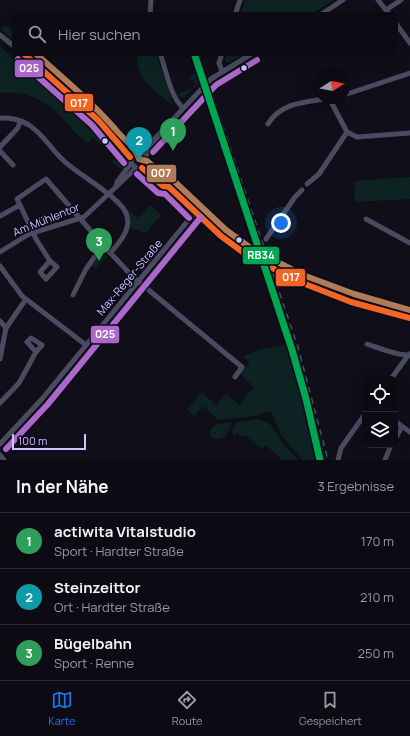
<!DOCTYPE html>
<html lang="de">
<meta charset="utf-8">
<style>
:root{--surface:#0c0a12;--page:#1a1820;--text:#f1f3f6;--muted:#9a9a9f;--line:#2c2b32;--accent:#1a73e8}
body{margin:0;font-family:Manrope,sans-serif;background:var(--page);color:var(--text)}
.controls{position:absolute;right:12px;bottom:12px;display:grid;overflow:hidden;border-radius:8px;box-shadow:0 4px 16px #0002}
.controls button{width:36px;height:36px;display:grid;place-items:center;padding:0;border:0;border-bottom:1px solid var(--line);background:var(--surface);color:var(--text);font:20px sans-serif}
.compass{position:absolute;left:314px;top:68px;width:36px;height:36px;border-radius:50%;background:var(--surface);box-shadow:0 4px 16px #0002;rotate:79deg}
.scale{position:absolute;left:12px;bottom:10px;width:74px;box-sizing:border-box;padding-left:4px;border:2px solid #c9c5ff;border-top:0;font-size:11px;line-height:14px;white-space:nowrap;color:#c9c5ff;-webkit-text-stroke:3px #0d0a1c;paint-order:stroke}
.you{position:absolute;left:281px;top:223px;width:14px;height:14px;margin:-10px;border:3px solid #fff;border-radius:50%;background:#1a73e8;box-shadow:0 0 0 6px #1a73e833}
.badge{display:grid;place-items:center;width:26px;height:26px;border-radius:50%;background:var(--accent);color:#fff;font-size:13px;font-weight:700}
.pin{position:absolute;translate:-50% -33px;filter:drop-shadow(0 1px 2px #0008)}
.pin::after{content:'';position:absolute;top:21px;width:14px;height:12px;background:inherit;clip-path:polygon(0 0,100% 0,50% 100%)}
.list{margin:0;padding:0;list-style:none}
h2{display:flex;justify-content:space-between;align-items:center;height:52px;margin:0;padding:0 16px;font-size:17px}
h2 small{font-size:13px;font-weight:400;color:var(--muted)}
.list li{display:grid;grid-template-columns:26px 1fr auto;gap:12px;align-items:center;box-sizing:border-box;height:56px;padding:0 16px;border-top:1px solid var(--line)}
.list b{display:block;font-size:15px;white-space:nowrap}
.list p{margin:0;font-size:13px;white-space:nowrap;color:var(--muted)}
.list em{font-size:13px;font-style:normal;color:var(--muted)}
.icon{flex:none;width:22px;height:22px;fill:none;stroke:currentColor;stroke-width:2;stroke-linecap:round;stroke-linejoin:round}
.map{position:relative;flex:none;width:410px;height:460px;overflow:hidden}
.search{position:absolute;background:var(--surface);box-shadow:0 4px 16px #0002;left:12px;right:12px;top:12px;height:44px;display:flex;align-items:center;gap:10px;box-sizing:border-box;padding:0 14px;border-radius:8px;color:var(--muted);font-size:15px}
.sheet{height:220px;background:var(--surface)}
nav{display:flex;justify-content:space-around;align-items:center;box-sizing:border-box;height:56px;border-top:1px solid var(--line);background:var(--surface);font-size:11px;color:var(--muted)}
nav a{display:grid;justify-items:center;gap:2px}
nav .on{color:var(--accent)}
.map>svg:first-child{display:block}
.green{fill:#0d2322}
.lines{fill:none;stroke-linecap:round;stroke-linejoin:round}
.stream{stroke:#0a1d3a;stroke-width:1.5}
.minor{stroke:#4a4a61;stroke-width:5}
.rail{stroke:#3b5362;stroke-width:1.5;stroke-dasharray:6 5;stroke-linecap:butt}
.bus-1-casing{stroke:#0d0a1c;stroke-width:9}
.bus-2-casing{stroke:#0d0a1c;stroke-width:9}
.bus-3-casing{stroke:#0d0a1c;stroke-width:9}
.bus-1{stroke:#f26522;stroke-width:6}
.bus-2{stroke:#ac68c9;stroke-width:6}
.bus-3{stroke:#b07c57;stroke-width:6}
.rail-1-casing{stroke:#0d0a1c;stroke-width:10}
.rail-1{stroke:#00a651;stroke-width:7}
.bus-dot{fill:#c9c5ff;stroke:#0d0a1c;stroke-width:1.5}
.labels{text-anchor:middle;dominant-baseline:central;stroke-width:3.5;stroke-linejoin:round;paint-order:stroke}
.street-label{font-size:11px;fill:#c9c5ff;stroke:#0d0a1c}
.line-badge{stroke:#0d0a1c;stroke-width:1.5}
.badge-label{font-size:11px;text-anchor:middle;font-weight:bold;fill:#fff}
</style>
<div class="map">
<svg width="410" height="460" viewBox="0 0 410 460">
<rect width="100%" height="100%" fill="#100e18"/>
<g class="green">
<polygon points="245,0 334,0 310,15 240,15"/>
<polygon points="5,25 15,34 15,42 1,30"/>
<path d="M0,46L127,159L128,164L122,170L112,162L116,157L93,138L88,143C79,138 75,132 68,124C50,103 29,90 0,93Z"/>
<polygon points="37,53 47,63 52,74 50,73 34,57 30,56 31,53"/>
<path d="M138,53H156L173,106C158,92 132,77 138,53Z"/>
<polygon points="227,53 245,53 228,63 224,60"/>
<polygon points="193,73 196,74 199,83 184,97 181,97 177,94 193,88 193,85 196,84 194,79 191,80 190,76 193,75"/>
<circle cx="139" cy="160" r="4.5"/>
<polygon points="410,177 410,199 354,202 355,181"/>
<polygon points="123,205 138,218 150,205 161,215 146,233 129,228 130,215"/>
<polygon points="101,251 107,257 96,268 90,265"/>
<polygon points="268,275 273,276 300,356 326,460 321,460 299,368"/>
<polygon points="287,344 304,403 317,460 302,460 281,435 272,413 268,411 255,416 218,420 203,406 194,416 187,409 202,392 216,405 226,394 239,405 254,387 240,374 250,362 243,357 258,350"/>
<polygon points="259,419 270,424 286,447 298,460 282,460 266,445 262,449 245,435 242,437 237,433 234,436 233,429 237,422"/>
<path d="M231,422C230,433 223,444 211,437L210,431L215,425Z"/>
</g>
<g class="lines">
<polyline class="stream" points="258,357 269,361 311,451"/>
<g class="minor">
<polyline points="378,0 390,15"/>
<polyline points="386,10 401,0"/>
<polyline points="150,15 151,0"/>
<polyline points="235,15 240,0"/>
<polyline points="320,15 343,0"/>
<polyline points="395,22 410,43"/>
<polyline points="0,35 15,47"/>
<polyline points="23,53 134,152"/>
<path d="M160,53C166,70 170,96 183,108"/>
<polyline points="222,53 219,63 222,71"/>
<polyline points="344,95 410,73"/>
<polyline points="329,98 347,132 357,137 410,133"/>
<path d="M0,118C12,118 19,119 29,125C43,134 51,149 63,160C78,175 123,198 127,216C131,230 119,243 110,253"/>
<path d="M268,124C281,102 307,102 330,98"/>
<polyline points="102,125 130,157"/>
<polyline points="0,147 17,129 21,121"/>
<polyline points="0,151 13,165"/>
<polyline points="140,151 146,155 146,163 142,168 136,168 131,163 132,154 146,148 211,79 253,53"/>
<polyline points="146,155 161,134"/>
<path d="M146,163C152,170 160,175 166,182C225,256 319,298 410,318"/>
<polyline points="142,168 163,186 169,187"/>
<polyline points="307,184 319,174 347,132"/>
<polyline points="116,187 117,182 131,163"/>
<polyline points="20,205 17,199 46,179 103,245 134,278 242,367 235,377"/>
<polyline points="0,216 20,205 36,239 50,261 40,272 46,279 57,267 50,261"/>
<polyline points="366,219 410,243"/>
<polyline points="266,239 295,197 302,190"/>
<polyline points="0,252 29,234 84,217 136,168"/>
<polyline points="0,266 22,296 86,345"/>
<polyline points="73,295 86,269 103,245"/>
<polyline points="0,321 6,328"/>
<path d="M367,344C379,348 399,356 410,355"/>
<polyline points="0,359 6,328 26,299"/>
<polyline points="391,379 409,354"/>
<polyline points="0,403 19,383 36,352 42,345 31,338 27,342 36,352"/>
<polyline points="395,421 410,432"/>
<polyline points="395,439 402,427"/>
<polyline points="0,444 42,399 195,212"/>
<polyline points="0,455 4,460"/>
<polyline points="338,460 341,448 365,414"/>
<polyline points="385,460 391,445"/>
</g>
<polyline class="rail" points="198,53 298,347 328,460"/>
<defs>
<g id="bus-1">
<polyline points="23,53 98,120 130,157"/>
<polyline points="142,168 163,186 169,187 221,236 248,256 300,282 351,302 410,318"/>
</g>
<g id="bus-2">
<polyline points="18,59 92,125 124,163"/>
<polyline points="153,152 216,85 257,60"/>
<polyline points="137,174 158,193 165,194 189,218"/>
<polyline points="6,449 48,404 201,217"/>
</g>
<path id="bus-3" d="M35,53C63,78 92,102 116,130C124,140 135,146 139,159L147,161L167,178L174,181L226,230L252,249L303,275L354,294L410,310"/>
</defs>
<use href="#bus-1" class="bus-1-casing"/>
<use href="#bus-2" class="bus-2-casing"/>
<use href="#bus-3" class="bus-3-casing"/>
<use href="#bus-1" class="bus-1"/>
<use href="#bus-2" class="bus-2"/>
<use href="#bus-3" class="bus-3"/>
<defs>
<polyline id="rail-1" points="194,53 292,350 306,399 320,460"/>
</defs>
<use href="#rail-1" class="rail-1-casing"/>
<use href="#rail-1" class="rail-1"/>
</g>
<g class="bus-dot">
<circle cx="244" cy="68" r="3.5"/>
<circle cx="105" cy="141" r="3.5"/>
<circle cx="239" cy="240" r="3.5"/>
</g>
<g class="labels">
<g class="street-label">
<text transform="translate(46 219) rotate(-22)">Am Mühlentor</text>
<text transform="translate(129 277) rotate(-50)">Max-Reger-Straße</text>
</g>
</g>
<g class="line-badge">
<rect x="14" y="59" width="30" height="19" rx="4" fill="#ac68c9"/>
<rect x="64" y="93" width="30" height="19" rx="4" fill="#f26522"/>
<rect x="146" y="164" width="31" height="19" rx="4" fill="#b07c57"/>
<rect x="242" y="246" width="38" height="19" rx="4" fill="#00a651"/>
<rect x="275" y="268" width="31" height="19" rx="4" fill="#f26522"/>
<rect x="90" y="325" width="30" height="19" rx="4" fill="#ac68c9"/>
</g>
<g class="badge-label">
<text x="29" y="72">025</text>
<text x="79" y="107">017</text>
<text x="161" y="177">007</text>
<text x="261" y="259">RB34</text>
<text x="291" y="281">017</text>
<text x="105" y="338">025</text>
</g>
</svg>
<div class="controls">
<button><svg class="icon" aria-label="locate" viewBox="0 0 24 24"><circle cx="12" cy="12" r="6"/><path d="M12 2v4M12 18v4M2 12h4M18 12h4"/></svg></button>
<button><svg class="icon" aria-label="layers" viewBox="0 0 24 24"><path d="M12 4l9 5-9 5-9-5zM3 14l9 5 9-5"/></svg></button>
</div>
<svg class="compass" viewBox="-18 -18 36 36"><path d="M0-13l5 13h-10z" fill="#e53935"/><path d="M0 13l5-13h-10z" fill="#9a9a9f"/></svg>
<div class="scale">100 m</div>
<div class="you"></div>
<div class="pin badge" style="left:173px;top:151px;background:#2e9e5b">1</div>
<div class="pin badge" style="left:139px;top:160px;background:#0f9aa8">2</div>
<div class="pin badge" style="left:99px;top:261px;background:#2e9e5b">3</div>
<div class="search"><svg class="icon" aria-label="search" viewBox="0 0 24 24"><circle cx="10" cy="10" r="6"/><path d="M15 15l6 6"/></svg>Hier suchen</div>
</div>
<section class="sheet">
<h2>In der Nähe<small>3 Ergebnisse</small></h2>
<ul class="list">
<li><span class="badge" style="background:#2e9e5b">1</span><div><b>actiwita Vitalstudio</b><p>Sport · Hardter Straße</p></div><em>170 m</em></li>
<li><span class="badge" style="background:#0f9aa8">2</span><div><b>Steinzeittor</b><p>Ort · Hardter Straße</p></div><em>210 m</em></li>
<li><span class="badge" style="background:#2e9e5b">3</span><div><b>Bügelbahn</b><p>Sport · Renne</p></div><em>250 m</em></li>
</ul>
</section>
<nav>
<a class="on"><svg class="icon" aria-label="map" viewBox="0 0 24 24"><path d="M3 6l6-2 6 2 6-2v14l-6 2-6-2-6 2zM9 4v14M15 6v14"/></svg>Karte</a>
<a><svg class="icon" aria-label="directions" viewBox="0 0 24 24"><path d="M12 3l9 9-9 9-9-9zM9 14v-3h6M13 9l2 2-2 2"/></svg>Route</a>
<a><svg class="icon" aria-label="saved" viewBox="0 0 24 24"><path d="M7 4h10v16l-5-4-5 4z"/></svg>Gespeichert</a>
</nav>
